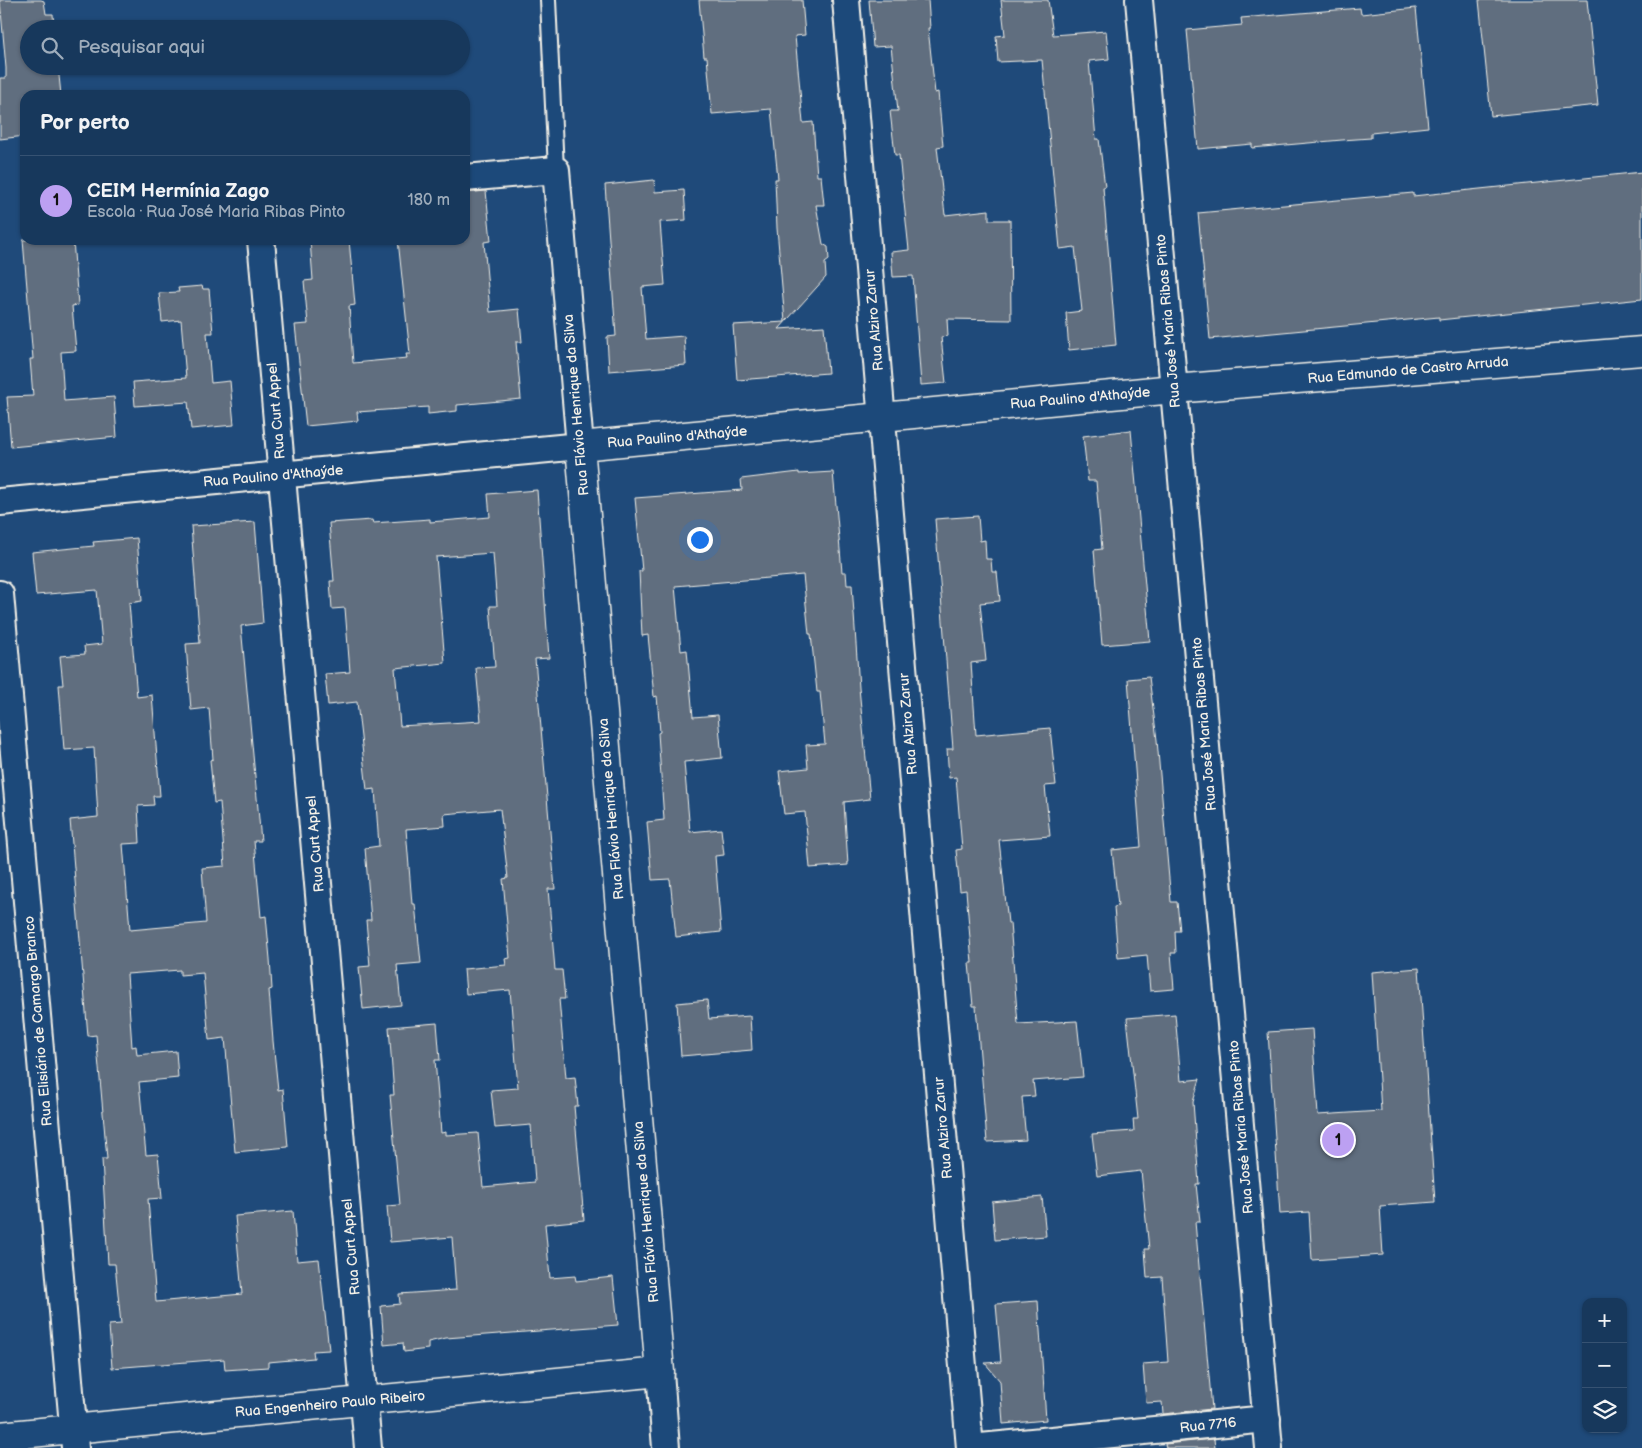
<!DOCTYPE html>
<html lang="pt">
<meta charset="utf-8">
<style>
:root{--surface:#17385c;--page:#244365;--text:#f1f3f6;--muted:#9eacbb;--line:#365272;--accent:#bca0f2}
body{margin:0;font-family:"Balsamiq Sans",sans-serif;background:var(--page);color:var(--text)}
.controls{position:absolute;right:15px;bottom:15px;display:grid;overflow:hidden;border-radius:10px;box-shadow:0 1px 4px #0004}
.controls button{width:45px;height:45px;display:grid;place-items:center;padding:0;border:0;border-bottom:1px solid var(--line);background:var(--surface);color:var(--text);font:25px sans-serif}
.you{position:absolute;left:699px;top:539px;width:18px;height:18px;margin:-12px;border:4px solid #fff;border-radius:50%;background:#1a73e8;box-shadow:0 0 0 8px #1a73e833}
.badge{display:grid;place-items:center;width:32px;height:32px;border-radius:50%;background:var(--accent);color:#111;font-size:16px;font-weight:700}
.pin{position:absolute;translate:-50% -50%;border:2px solid #fff;box-shadow:0 1px 5px #0006}
.list{margin:0;padding:0;list-style:none}
h2{display:flex;justify-content:space-between;align-items:center;height:65px;margin:0;padding:0 20px;font-size:21px}
h2 small{font-size:16px;font-weight:400;color:var(--muted)}
.list li{display:grid;grid-template-columns:32px 1fr auto;gap:15px;align-items:center;box-sizing:border-box;height:90px;padding:0 20px;border-top:1px solid var(--line)}
.list b{display:block;font-size:19px;white-space:nowrap}
.list p{margin:0;font-size:16px;white-space:nowrap;color:var(--muted)}
.list em{font-size:16px;font-style:normal;color:var(--muted)}
.icon{flex:none;width:28px;height:28px;fill:none;stroke:currentColor;stroke-width:2;stroke-linecap:round;stroke-linejoin:round}
.map{position:relative;flex:none;width:1642px;height:1448px;overflow:hidden}
.search{position:absolute;background:var(--surface);box-shadow:0 1px 4px #0004;left:20px;top:20px;width:450px;height:55px;display:flex;align-items:center;gap:12px;box-sizing:border-box;padding:0 18px;border-radius:28px;color:var(--muted);font-size:19px}
.panel{position:absolute;background:var(--surface);box-shadow:0 1px 4px #0004;left:20px;top:90px;width:450px;height:155px;border-radius:15px}
.map>svg:first-child{display:block}
.building{fill:#606e7f;stroke:#f4f1e8;fill-rule:evenodd}
.lines{fill:none;stroke-linecap:round;stroke-linejoin:round}
.service-casing{stroke:#f4f1e8;stroke-width:18}
.minor-casing{stroke:#f4f1e8;stroke-width:30}
.tertiary-casing{stroke:#f4f1e8;stroke-width:31}
.service{stroke:#1f4a7a;stroke-width:14}
.minor{stroke:#1f4a7a;stroke-width:26}
.tertiary{stroke:#1f4a7a;stroke-width:28}
.labels{text-anchor:middle;dominant-baseline:central;stroke-width:4;stroke-linejoin:round;paint-order:stroke}
.street-label{font-size:14px;fill:#f4f1e8;stroke:#1f4a7a}
</style>
<div class="map">
<svg width="1642" height="1448" viewBox="0 0 1642 1448">
<rect width="100%" height="100%" fill="#1f4a7a"/>
<filter id="ink" filterUnits="userSpaceOnUse"><feTurbulence type="fractalNoise" baseFrequency=".02" numOctaves="2"/><feDisplacementMap in="SourceGraphic" scale="10" xChannelSelector="R" yChannelSelector="G"/><feConvolveMatrix kernelMatrix="1 2 1 2 8 2 1 2 1" color-interpolation-filters="sRGB"/></filter>
<g filter="url(#ink)">
<g class="building">
<polygon points="0,0 41,0 44,1 46,14 53,14 54,29 29,29 29,66 58,66 61,95 25,95 25,136 0,139 0,78 6,78 6,68"/>
<polygon points="699,0 802,0 805,35 795,36 803,123 813,122 817,176 821,176 824,205 816,205 823,244 828,247 829,260 825,263 826,277 779,329 824,326 828,373 737,380 733,325 785,322 777,228 775,179 778,179 771,109 712,114 707,57 704,57"/>
<polygon points="869,0 928,0 930,28 928,28 935,93 938,92 943,146 937,147 945,215 989,210 989,220 1010,220 1011,320 947,319 948,336 941,337 946,383 921,385 913,276 893,277 891,252 909,250 899,155 895,155 890,111 898,111 891,46 873,47"/>
<polygon points="1001,0 1048,0 1053,35 1106,31 1109,59 1089,61 1096,139 1099,139 1105,187 1103,187 1116,345 1069,350 1066,313 1082,311 1075,247 1060,249 1042,60 998,62 996,36 1005,35"/>
<polygon points="1479,0 1587,0 1598,105 1491,116"/>
<polygon points="1360,8 1361,14 1416,8 1428,127 1371,133 1371,138 1342,140 1252,148 1252,144 1198,149 1187,30 1242,25 1241,18"/>
<polygon points="1642,172 1642,299 1439,320 1439,317 1210,339 1198,213 1413,193 1413,196"/>
<polygon points="654,180 655,192 684,190 686,220 660,222 665,285 642,287 646,339 684,336 686,365 609,371 607,337 616,336 605,185"/>
<polygon points="486,191 491,241 484,242 490,312 519,309 522,342 516,342 521,399 457,405 457,411 428,414 428,407 357,412 358,421 306,426 295,325 308,324 304,281 313,280 310,240 349,240 355,305 349,306 353,363 407,358 406,354 410,354 398,240 465,240 465,193"/>
<polygon points="23,240 73,240 78,305 72,306 76,351 61,352 64,401 114,397 117,437 11,447 7,397 33,396 30,359 33,359"/>
<polygon points="202,286 203,289 209,289 213,333 207,333 211,383 230,381 234,425 191,429 188,402 135,406 133,382 186,378 181,320 162,322 159,293 179,292 178,288"/>
<polygon points="1131,430 1150,641 1102,645 1094,550 1102,549 1096,481 1088,481 1083,436"/>
<polygon points="799,472 799,474 833,472 842,572 846,572 847,585 852,585 859,688 870,799 844,802 848,865 810,868 805,812 784,814 779,771 808,768 806,745 825,744 820,692 817,692 811,634 809,634 803,575 675,586 681,651 687,650 693,717 718,715 722,758 684,762 690,832 721,829 724,855 715,856 721,932 676,937 670,879 652,880 647,822 664,820 658,733 660,732 657,696 654,697 648,635 642,636 639,571 642,571 635,498 742,490 741,479"/>
<path d="M537,490L549,658L535,659L555,889H548L555,970H562L565,999H559L566,1078L575,1077L578,1106H574L584,1220L545,1224L550,1278L575,1276L576,1281L613,1277L618,1325L446,1338L428,1342V1349L404,1352L403,1343L384,1345L381,1306L400,1304L399,1294L456,1290L452,1237L390,1242L387,1206L400,1205L390,1095H394L389,1027L437,1023L440,1060H435L441,1133L446,1132V1135L478,1133L483,1187L535,1182L531,1125L495,1128L491,1090L518,1088L510,990L466,994L464,969L506,965L505,959L510,958L503,879L508,878L500,809L444,814L445,826L406,829L412,904H415L421,963L397,965L401,1005L363,1009L359,967L370,966L366,920H371L365,848L379,846L375,789L367,790L357,702L328,705L325,674L350,672L345,608L332,609L330,581H334L329,523L372,520L373,523L430,519V522L490,517L488,494ZM493,553L497,606H490L495,667L476,668L481,721L400,726L395,668L445,663L436,557Z"/>
<polygon points="978,516 980,541 985,540 986,559 991,559 992,572 997,572 1000,601 980,603 986,661 971,663 976,735 1050,728 1056,785 1045,786 1050,836 999,840 1008,923 1010,923 1018,1024 1077,1021 1083,1077 1033,1081 1035,1096 1022,1097 1026,1140 987,1142 976,1006 973,1006 969,963 972,963 966,890 960,891 956,850 962,849 956,777 949,778 947,749 953,749 935,519"/>
<polygon points="255,522 263,623 241,626 261,841 254,841 261,917 266,916 270,959 272,989 269,990 273,1041 278,1090 283,1089 288,1147 235,1152 225,1038 209,1040 203,973 180,975 180,970 127,974 132,1047 136,1046 137,1055 176,1051 178,1078 139,1082 146,1155 158,1154 162,1198 148,1199 156,1302 242,1294 235,1216 293,1211 297,1261 319,1259 329,1350 313,1351 314,1358 268,1362 268,1367 225,1370 224,1359 112,1368 109,1325 121,1324 115,1264 108,1264 102,1159 107,1159 101,1090 96,1035 88,1036 70,820 98,817 94,748 64,750 59,685 63,685 60,656 85,654 84,646 102,644 97,590 36,595 32,552 94,546 93,542 137,538 142,601 129,603 137,697 152,695 160,796 153,796 154,805 138,806 140,843 123,844 130,930 206,923 202,868 225,866 220,802 214,803 210,760 213,759 209,708 191,710 186,644 200,643 191,526"/>
<polygon points="1149,677 1157,740 1171,902 1177,902 1180,931 1175,931 1176,953 1171,953 1174,989 1150,991 1147,955 1118,958 1114,907 1118,906 1112,850 1141,847 1128,679"/>
<polygon points="1419,968 1435,1202 1380,1206 1383,1255 1312,1260 1309,1212 1280,1214 1268,1032 1312,1029 1318,1115 1381,1111 1372,972"/>
<polygon points="707,1000 709,1019 750,1016 752,1050 681,1056 677,1003"/>
<polygon points="1175,1014 1181,1081 1200,1079 1193,1102 1199,1184 1196,1184 1200,1222 1195,1222 1212,1409 1163,1414 1162,1402 1146,1403 1143,1364 1168,1362 1162,1277 1147,1278 1145,1249 1149,1249 1141,1171 1097,1176 1092,1134 1134,1131 1133,1119 1138,1119 1127,1018"/>
<polygon points="1042,1197 1046,1236 995,1240 992,1202"/>
<polygon points="1038,1301 1046,1420 1003,1424 1000,1381 985,1363 1001,1362 996,1304"/>
<polygon points="1214,1439 1215,1448 1166,1448 1165,1444"/>
</g>
<g class="lines">
<defs>
<polyline id="service" points="548,0 556,170"/>
<g id="minor">
<polyline points="846,0 970,1448"/>
<polyline points="1139,0 1269,1448"/>
<polyline points="261,240 368,1448"/>
<polyline points="0,502 580,446 556,170 465,178"/>
<polyline points="0,594 75,1448"/>
<polyline points="660,1372 666,1448"/>
<polyline points="970,1448 1267,1419"/>
</g>
<polyline id="tertiary" points="0,1436 660,1372 580,446 1174,389 1642,351"/>
</defs>
<use href="#service" class="service-casing"/>
<use href="#minor" class="minor-casing"/>
<use href="#tertiary" class="tertiary-casing"/>
<use href="#service" class="service"/>
<use href="#minor" class="minor"/>
<use href="#tertiary" class="tertiary"/>
</g>
</g>
<g class="labels">
<g class="street-label">
<text transform="translate(874 320) rotate(-95)">Rua Alziro Zarur</text>
<text transform="translate(1168 321) rotate(-95)">Rua José Maria Ribas Pinto</text>
<text transform="translate(1408 370) rotate(-5)">Rua Edmundo de Castro Arruda</text>
<text transform="translate(1080 398) rotate(-5)">Rua Paulino d'Athaýde</text>
<text transform="translate(576 405) rotate(-95)">Rua Flávio Henrique da Silva</text>
<text transform="translate(276 411) rotate(-95)">Rua Curt Appel</text>
<text transform="translate(677 437) rotate(-5)">Rua Paulino d'Athaýde</text>
<text transform="translate(273 476) rotate(-5)">Rua Paulino d'Athaýde</text>
<text transform="translate(908 724) rotate(-95)">Rua Alziro Zarur</text>
<text transform="translate(1204 724) rotate(-95)">Rua José Maria Ribas Pinto</text>
<text transform="translate(611 809) rotate(-95)">Rua Flávio Henrique da Silva</text>
<text transform="translate(315 844) rotate(-95)">Rua Curt Appel</text>
<text transform="translate(38 1021) rotate(-95)">Rua Elisiário de Camargo Branco</text>
<text transform="translate(1241 1127) rotate(-95)">Rua José Maria Ribas Pinto</text>
<text transform="translate(943 1128) rotate(-95)">Rua Alziro Zarur</text>
<text transform="translate(646 1212) rotate(-95)">Rua Flávio Henrique da Silva</text>
<text transform="translate(351 1247) rotate(-95)">Rua Curt Appel</text>
<text transform="translate(330 1404) rotate(-5)">Rua Engenheiro Paulo Ribeiro</text>
<text transform="translate(1208 1425) rotate(-6)">Rua 7716</text>
</g>
</g>
</svg>
<div class="controls">
<button>+</button>
<button>−</button>
<button><svg class="icon" aria-label="layers" viewBox="0 0 24 24"><path d="M12 4l9 5-9 5-9-5zM3 14l9 5 9-5"/></svg></button>
</div>
<div class="you"></div>
<div class="pin badge" style="left:1338px;top:1140px">1</div>
<div class="search"><svg class="icon" aria-label="search" viewBox="0 0 24 24"><circle cx="10" cy="10" r="6"/><path d="M15 15l6 6"/></svg>Pesquisar aqui</div>
<section class="panel">
<h2>Por perto<small></small></h2>
<ul class="list">
<li><span class="badge">1</span><div><b>CEIM Hermínia Zago</b><p>Escola · Rua José Maria Ribas Pinto</p></div><em>180 m</em></li>
</ul>
</section>
</div>
